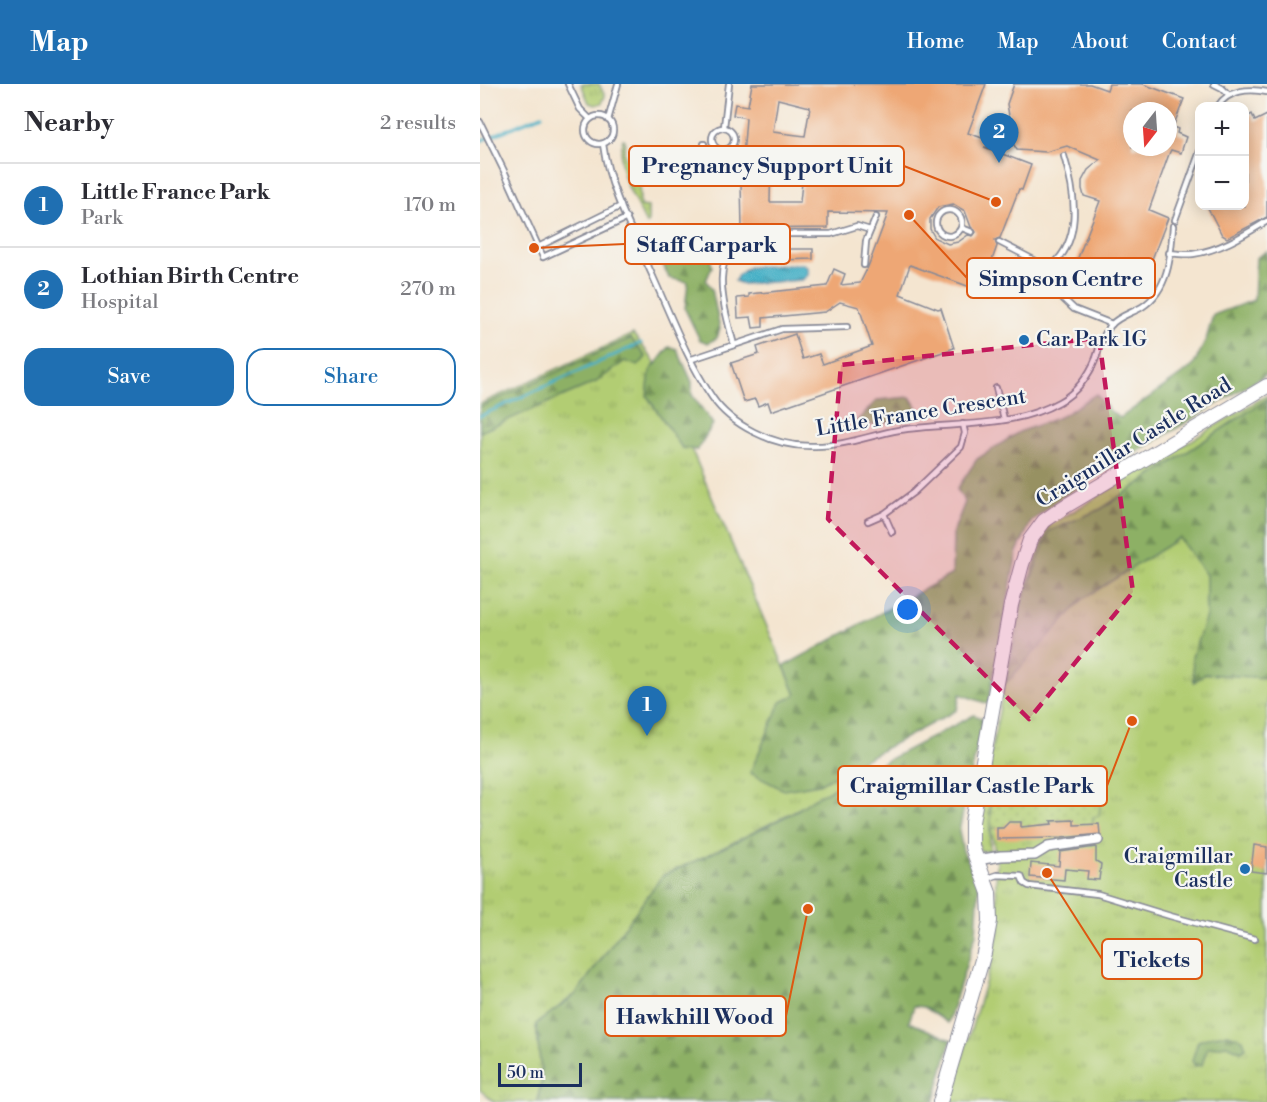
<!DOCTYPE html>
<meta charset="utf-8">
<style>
:root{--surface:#fff;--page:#f2f2f3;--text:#2b2b33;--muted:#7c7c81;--line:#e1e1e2;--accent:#1f6fb2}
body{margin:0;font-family:"Libre Bodoni",serif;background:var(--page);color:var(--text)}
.controls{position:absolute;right:18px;top:18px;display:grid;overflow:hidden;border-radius:12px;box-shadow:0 3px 15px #0003}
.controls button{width:54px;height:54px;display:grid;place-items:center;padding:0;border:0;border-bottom:2px solid var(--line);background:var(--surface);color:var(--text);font:30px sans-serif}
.compass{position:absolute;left:643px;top:18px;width:54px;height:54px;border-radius:50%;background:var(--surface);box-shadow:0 3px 15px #0003;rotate:197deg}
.scale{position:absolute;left:18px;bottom:15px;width:84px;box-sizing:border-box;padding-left:6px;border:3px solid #1b2f5e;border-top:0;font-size:16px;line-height:21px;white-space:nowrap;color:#1b2f5e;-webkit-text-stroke:4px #f6f6f2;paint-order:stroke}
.you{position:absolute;left:428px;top:526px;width:21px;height:21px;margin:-15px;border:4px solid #fff;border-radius:50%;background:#1a73e8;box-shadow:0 0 0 9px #1a73e833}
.badge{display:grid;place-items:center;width:39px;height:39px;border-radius:50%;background:var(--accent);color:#fff;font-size:20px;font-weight:700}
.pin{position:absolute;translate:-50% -50px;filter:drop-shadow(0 2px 3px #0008)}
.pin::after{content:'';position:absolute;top:32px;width:21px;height:18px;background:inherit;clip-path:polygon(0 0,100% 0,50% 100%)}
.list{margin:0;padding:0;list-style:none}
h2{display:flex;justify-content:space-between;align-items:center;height:78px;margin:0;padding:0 24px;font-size:26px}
h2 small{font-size:20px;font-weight:400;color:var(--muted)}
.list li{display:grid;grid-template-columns:39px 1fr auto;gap:18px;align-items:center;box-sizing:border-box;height:84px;padding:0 24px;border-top:2px solid var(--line)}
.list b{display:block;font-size:22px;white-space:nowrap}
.list p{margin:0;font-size:20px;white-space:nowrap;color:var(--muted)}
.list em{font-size:20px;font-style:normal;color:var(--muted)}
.actions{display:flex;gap:12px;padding:18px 24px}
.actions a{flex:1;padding:14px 0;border:2px solid var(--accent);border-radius:18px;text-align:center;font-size:21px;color:var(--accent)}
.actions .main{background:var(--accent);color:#fff}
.map{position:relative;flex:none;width:787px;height:1018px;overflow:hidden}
header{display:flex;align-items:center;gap:36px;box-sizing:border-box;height:84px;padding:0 30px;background:var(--accent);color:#fff}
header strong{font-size:28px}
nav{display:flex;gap:33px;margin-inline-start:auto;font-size:21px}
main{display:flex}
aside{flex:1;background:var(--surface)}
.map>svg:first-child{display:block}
.grass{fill:url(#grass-tufts);stroke:#667e68;stroke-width:1.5}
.forest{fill:url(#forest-firs);stroke:#547062;stroke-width:1.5}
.garden{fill:url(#garden-dots);stroke:#667e68;stroke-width:1.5}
.water{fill:url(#water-ripples);stroke:#317092;stroke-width:1.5}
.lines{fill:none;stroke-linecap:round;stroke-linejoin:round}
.stream{stroke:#47b0c6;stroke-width:3}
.building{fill:#eea774;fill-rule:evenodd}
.lane-casing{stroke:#888a97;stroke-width:8}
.street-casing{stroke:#888a97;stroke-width:12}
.secondary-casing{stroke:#888a97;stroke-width:16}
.lane{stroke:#fff;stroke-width:4.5}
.street{stroke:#fff;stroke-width:9}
.secondary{stroke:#fff;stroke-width:14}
.marked{fill:#c2185b;fill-opacity:0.2;stroke:#c2185b;stroke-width:4.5;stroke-dasharray:12 8;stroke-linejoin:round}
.poi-dot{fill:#1f6fb2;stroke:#f6f6f2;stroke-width:2}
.labels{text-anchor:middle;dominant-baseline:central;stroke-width:4.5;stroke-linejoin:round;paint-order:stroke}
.poi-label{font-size:21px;fill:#1b2f5e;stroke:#f6f6f2;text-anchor:start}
.street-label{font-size:21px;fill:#1b2f5e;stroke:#f6f6f2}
.leader{fill:none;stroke:#de5710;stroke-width:2}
.callout-dot{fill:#de5710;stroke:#f6f6f2;stroke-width:2}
.callout{fill:#f6f6f2;stroke:#de5710;stroke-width:2}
.callout-label{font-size:22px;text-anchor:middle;font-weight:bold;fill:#1b2f5e}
</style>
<header>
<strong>Map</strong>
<nav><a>Home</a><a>Map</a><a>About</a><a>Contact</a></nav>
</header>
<main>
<aside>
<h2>Nearby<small>2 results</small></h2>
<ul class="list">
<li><span class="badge">1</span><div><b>Little France Park</b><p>Park</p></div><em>170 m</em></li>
<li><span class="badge">2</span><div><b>Lothian Birth Centre</b><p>Hospital</p></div><em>270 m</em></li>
</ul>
<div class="actions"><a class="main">Save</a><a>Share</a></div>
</aside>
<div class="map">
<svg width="787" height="1018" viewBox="0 0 787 1018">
<defs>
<pattern id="grass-tufts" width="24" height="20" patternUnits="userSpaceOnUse" patternTransform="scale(1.5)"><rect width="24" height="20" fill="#b2cd73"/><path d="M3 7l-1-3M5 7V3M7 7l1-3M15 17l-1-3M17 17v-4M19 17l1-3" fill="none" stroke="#98b066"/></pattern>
<pattern id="forest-firs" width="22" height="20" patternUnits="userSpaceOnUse" patternTransform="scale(1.5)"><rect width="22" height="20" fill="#8db065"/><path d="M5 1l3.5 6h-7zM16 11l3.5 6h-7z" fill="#729056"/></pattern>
<pattern id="garden-dots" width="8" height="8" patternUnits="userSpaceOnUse" patternTransform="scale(1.5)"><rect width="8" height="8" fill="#b2cd73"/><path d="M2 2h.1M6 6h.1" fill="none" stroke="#98b066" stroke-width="1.8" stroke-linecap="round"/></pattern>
<pattern id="water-ripples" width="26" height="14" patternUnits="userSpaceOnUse" patternTransform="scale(1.5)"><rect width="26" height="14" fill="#47b0c6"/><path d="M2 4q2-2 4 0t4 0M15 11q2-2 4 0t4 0" fill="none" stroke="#3a90a4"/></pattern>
</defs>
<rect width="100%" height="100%" fill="#f6f6f2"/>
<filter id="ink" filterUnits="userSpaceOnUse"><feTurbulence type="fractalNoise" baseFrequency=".0167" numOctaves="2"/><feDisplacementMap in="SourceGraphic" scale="12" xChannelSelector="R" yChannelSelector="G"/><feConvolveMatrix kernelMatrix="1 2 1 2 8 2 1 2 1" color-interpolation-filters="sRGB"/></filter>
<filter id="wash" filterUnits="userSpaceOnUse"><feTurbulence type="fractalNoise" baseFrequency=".008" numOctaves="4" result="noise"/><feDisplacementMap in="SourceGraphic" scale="24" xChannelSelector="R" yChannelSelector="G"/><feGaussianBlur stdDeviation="1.35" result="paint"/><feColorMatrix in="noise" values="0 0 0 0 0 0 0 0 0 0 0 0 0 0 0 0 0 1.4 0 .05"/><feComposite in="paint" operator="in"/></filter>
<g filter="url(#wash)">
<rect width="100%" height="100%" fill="#f4e5d0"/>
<g class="grass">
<polygon points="101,0 119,0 125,12 122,19 115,21 109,19"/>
<polygon points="153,250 174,277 316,611 358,704 245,763 182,792 96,910 56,940 62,996 57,1018 14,1018 0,1006 0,320"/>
<polygon points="787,311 787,1018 469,1018 510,883 519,845 516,802 517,779 510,741 510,767 500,767 495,742 508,675 510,731 510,674 540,521 567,443"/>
</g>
<g class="forest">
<polygon points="209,153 227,158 232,183 226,197 232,205 240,245 237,254 228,259 220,256 205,225 208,198 189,194 181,176 192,158"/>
<polygon points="787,167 787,290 580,414 551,438 537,468 508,620 480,610 477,626 339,700 304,706 270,689 301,618 316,611 304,582 472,490 473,449 485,418 477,405 497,375 539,348 582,332 616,310 629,326 640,334 713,282 726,256 733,231 774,216 776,174"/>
<polygon points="151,254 166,273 158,282 145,277 116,298 0,348 0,323"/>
<polygon points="189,263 197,265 212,298 212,311 233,340 217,366 202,364 167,312 170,287"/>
<polygon points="430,313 437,324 433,334 380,343 377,337 397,316"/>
<polygon points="787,315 787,594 725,590 714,598 712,573 726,532 726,491 699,454 603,515 526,599 542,519 569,447 621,425"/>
<polygon points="494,631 503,635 479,747 483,767 499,799 496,850 468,939 444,923 434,922 429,938 471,956 454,1018 57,1018 62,996 56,940 96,910 182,792 245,763 316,727 333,715"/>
<polygon points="748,950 763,955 766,964 761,967 747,961 727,964 722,981 715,982 712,977 718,957 733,952"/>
</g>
<g class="garden">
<path d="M143,55L145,56C142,80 147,77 167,86V90L159,91L160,122L168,123V140H166C153,111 134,87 143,55Z"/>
<polygon points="621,714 619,732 613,733 613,741 589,742 589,736 572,737 572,740 560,741 559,743 541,743 541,738 532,738 527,744 511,744 510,717"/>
</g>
<polygon class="water" points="324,180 328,185 328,191 322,196 263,200 255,197 258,191 269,183"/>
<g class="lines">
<g class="stream">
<polyline points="0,57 62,31"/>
<polyline points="0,332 161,259"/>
</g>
</g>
<g id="blocks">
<g class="building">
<path d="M272,0H506L488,49L525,62V65L504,63L551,81L542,106L539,105L520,154L515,156L517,162L501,207L430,181L420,210L458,225L461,224L474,264L291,327L288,318L278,322L275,315L264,318L251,279L279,270L277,263L315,250L323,275L339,270L343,280L392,262L379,223L360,218L345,228L283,234V243L273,244L271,233L258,234L257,214L269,213V210L347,202L354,185L365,190L361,201L380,199L388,183L408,129L348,128V144L262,145L261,99L266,34L253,31L255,20L268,22ZM298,15L330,23L325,52L293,48ZM291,76L324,79L320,118H290ZM473,120L485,127L491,143L496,148L493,152L488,151L478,158L468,160L455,154L450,145V135L458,123Z"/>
<path d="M534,0H610L627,6L629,0H663L704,15L693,43L698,45L697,49L706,53L701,69L691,66L689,70L669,126L688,134L662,201L646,195L644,198L596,179L620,117L604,112L602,105V97L608,86L620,76L587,62L566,68L537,66L522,41L530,37L527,20ZM652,27H688V63H652Z"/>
<polygon points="772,30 775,37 787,31 787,133 747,154 742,151 727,122 765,122 765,34"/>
<polygon points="269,154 280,154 280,165 333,165 333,175 270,177"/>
<polygon points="594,736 594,741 619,740 620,750 581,754 517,755 517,744 523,744 529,738 541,738 541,743 572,740 571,737"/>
<polygon points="774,761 787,763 787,789 771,787"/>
<polygon points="616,763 616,777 621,780 619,796 607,795 608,787 585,785 584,796 550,793 551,779 579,782 580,768"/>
</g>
</g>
</g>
<g filter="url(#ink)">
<use href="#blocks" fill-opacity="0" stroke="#888a97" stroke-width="1.5"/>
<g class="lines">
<defs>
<g id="lane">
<polyline points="88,0 100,25 110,35"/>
<polyline points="734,0 742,4 749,11"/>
<path d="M738,22C748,6 769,4 787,8"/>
<circle cx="119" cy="46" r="14"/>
<polyline points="128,36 138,0"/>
<polyline points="0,38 25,89 63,173 147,134"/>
<polyline points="244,43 249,0"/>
<circle cx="243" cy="55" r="11"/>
<path d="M123,60C129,107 155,152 174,195C191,233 209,279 232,313C242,328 258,340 274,348C292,357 314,363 335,362C364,362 391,351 419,346C471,338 532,345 579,318C596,309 609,292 616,274C620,262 623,250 631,241C639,232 652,229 662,223C689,206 691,171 693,142"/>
<polyline points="224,60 225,82"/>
<circle cx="469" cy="139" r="13"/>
<polyline points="695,136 720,67"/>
<polyline points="482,144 492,148"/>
<polyline points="519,158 554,176 565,187 575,207 594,225 632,240"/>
<polyline points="58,163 141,122"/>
<path d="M689,169C697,170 706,171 713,170C741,166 764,151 787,137"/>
<polyline points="384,181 386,157 396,133"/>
<path d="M565,187C604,161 596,111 584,72"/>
<path d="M254,261C245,226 226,170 268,150H351L377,142L390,146"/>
<polyline points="212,275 302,245 367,243"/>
<polyline points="516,304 524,335"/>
<polyline points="404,430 412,448"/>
<polyline points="388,437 404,430 434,408 481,363 485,349 483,340"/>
<polyline points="505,795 517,791 541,792 544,799 549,802 618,810 690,832 775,855"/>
</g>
<polyline id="street" points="497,776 521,772 555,771 568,763 618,756"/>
<polyline id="secondary" points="460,1018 504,869 510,837 509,809 492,763 492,738 531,521 542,480 550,456 564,437 584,423 787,302"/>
</defs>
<use href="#lane" class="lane-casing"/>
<use href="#street" class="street-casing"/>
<use href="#secondary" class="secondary-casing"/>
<use href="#lane" class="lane"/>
<use href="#street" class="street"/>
<use href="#secondary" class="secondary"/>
</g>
</g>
<path class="marked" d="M619,254L653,508L549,635L348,435L361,281Z"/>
<g class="poi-dot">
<circle cx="544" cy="256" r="6"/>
<circle cx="765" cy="785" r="6"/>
</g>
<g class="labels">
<g class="poi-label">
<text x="556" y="256">Car Park 1G</text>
<text x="753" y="773" text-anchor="end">Craigmillar<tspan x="753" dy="24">Castle</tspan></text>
</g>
<g class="street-label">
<text transform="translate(441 329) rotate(-9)">Little France Crescent</text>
<text transform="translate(654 359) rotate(-32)">Craigmillar Castle Road</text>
</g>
</g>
<path class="leader" d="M516 118L424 82M54 164L145 160M429 131L487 194M652 637L627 702M567 789L622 875M328 825L306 932"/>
<g class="callout-dot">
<circle cx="516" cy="118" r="6"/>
<circle cx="54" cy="164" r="6"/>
<circle cx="429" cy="131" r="6"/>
<circle cx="652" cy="637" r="6"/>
<circle cx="567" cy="789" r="6"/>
<circle cx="328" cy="825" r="6"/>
</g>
<g class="callout">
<rect x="149" y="62" width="275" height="40" rx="6"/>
<rect x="145" y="140" width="165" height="40" rx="6"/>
<rect x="487" y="174" width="188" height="40" rx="6"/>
<rect x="358" y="682" width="269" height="40" rx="6"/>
<rect x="622" y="855" width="100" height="40" rx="6"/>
<rect x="125" y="912" width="181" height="40" rx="6"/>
</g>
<g class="callout-label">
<text x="287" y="89">Pregnancy Support Unit</text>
<text x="227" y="168">Staff Carpark</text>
<text x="581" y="202">Simpson Centre</text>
<text x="492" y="709">Craigmillar Castle Park</text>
<text x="672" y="883">Tickets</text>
<text x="215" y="940">Hawkhill Wood</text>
</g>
</svg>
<div class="controls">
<button>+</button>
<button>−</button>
</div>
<svg class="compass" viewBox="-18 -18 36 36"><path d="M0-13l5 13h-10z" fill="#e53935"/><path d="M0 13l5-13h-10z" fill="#7c7c81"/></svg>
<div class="scale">50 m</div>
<div class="you"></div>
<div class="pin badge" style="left:167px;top:652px">1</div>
<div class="pin badge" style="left:519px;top:79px">2</div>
</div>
</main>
